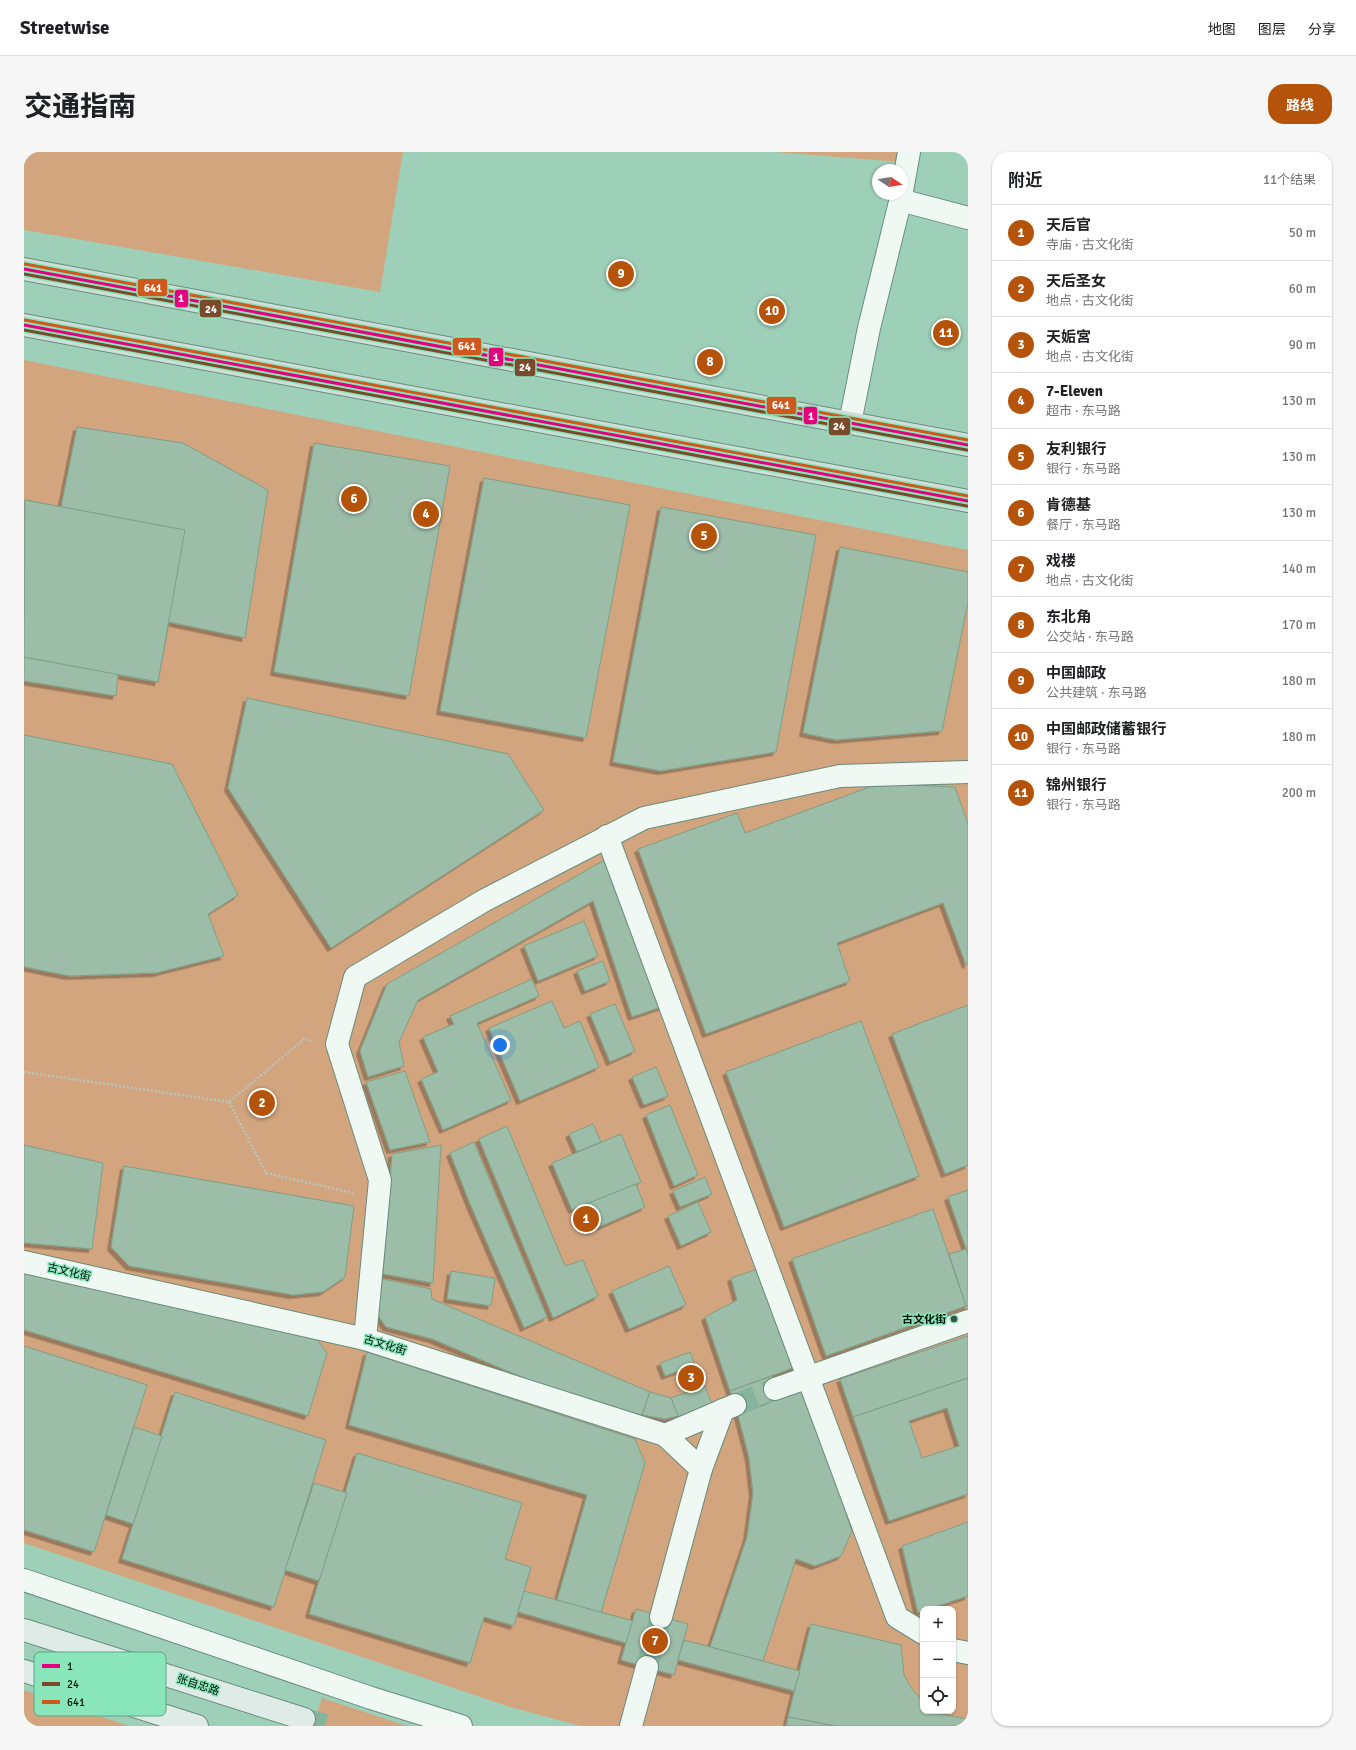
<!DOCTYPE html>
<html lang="zh">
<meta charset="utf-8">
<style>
:root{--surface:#fff;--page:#f6f6f6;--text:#202124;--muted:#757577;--line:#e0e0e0;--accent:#b45309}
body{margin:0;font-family:Signika,"Noto Sans SC",sans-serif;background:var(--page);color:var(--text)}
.controls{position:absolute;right:12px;bottom:12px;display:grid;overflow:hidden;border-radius:8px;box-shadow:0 1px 3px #0004}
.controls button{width:36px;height:36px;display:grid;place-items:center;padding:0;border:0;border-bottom:1px solid var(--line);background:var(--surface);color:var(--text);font:20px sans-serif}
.compass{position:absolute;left:848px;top:12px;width:36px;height:36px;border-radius:50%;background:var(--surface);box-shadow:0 1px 3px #0004;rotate:102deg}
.you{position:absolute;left:476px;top:893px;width:14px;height:14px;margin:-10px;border:3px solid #fff;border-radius:50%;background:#1a73e8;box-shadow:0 0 0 6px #1a73e833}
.badge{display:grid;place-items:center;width:26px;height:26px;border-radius:50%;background:var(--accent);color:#fff;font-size:13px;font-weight:700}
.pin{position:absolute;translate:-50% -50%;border:2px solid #fff;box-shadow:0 1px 4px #0006}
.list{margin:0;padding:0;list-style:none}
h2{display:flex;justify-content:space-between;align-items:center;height:52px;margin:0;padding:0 16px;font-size:17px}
h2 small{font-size:13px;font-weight:400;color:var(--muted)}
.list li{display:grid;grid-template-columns:26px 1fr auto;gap:12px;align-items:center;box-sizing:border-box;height:56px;padding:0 16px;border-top:1px solid var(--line)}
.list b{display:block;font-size:15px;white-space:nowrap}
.list p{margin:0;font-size:13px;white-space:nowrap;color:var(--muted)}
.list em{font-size:13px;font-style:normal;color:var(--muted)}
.icon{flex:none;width:22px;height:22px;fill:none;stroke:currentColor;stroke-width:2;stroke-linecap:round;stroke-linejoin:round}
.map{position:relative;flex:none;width:944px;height:1574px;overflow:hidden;border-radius:16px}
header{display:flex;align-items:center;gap:24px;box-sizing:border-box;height:56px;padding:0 20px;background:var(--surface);border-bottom:1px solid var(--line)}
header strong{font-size:19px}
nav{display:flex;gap:22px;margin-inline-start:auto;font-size:14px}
.intro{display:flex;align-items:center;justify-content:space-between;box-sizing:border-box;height:96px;padding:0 24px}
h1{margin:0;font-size:28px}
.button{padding:10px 18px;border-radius:16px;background:var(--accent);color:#fff;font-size:14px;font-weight:700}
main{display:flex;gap:24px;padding:0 24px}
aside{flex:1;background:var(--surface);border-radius:16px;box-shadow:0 1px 3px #0004}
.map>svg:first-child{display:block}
.green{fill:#d2a57e;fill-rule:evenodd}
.building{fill:#9cbda7;stroke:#7e9f89;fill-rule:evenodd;filter:url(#shadow)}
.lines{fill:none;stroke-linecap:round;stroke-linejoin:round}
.street-tunnel{stroke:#86b39e;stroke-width:22;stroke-dasharray:22 11;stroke-linecap:butt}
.secondary-tunnel{stroke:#86b39e;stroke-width:22;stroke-dasharray:22 11;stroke-linecap:butt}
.street-casing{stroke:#688c7c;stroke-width:24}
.secondary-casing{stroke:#688c7c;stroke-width:24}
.primary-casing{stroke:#668e7d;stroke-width:24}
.path{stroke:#b7c5be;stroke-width:2.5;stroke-dasharray:2 2;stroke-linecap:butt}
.street{stroke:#f0f8f4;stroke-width:22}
.secondary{stroke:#dfebe6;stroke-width:22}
.primary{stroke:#ceded8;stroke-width:22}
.bus-1-casing{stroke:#89e5ba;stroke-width:6}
.bus-2-casing{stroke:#89e5ba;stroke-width:6}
.bus-3-casing{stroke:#89e5ba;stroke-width:6}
.bus-1{stroke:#e5007d;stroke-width:3}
.bus-2{stroke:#7a4b2a;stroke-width:3}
.bus-3{stroke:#ce581e;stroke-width:3}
.poi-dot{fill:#375445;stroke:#89e5ba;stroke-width:1.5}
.labels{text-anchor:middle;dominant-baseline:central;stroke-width:3;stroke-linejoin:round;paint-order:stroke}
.street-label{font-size:11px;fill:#001107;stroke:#89e5ba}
.poi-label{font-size:11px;font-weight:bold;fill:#001107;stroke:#89e5ba;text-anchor:end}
.key{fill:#89e5ba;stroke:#60a584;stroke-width:1}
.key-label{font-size:11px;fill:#001107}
.line-badge{stroke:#89e5ba;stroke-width:1.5}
.badge-label{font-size:11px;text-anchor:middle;font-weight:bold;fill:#fff}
</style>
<header>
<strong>Streetwise</strong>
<nav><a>地图</a><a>图层</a><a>分享</a></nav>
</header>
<div class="intro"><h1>交通指南</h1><a class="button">路线</a></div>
<main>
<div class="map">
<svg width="944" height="1574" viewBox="0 0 944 1574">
<defs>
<filter id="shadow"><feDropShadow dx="-3.5" dy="3.5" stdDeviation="0" flood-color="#0004"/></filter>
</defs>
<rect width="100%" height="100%" fill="#9ed0b9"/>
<g class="green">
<polygon points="0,0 379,0 356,140 0,78"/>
<polygon points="751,0 878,0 876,10"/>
<path d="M0,208L944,398V1574H557L486,1555L0,1391ZM899,1457H929V1559H899Z"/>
<polygon points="0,1538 11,1542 105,1574 0,1574"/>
<polygon points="298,1546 383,1574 289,1574"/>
</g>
<g class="building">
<polygon points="53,275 159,291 244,338 221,486 145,470 134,530 94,523 92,544 0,529 1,348 37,355"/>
<polygon points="290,291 426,314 385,544 250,520"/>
<polygon points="460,326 606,353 562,586 416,559"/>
<polygon points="1,348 161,378 134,530 0,505"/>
<polygon points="637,355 792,383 752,600 637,619 589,610"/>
<polygon points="816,395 944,420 944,450 918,579 812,588 779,581"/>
<polygon points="223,546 484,602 520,658 307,796 204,636"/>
<polygon points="0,583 148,612 214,743 184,762 200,804 132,821 45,824 0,815"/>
<polygon points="854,632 931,635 944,672 944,812 942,813 919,751 813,791 826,829 682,882 614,697 713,661 721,681"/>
<polygon points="584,706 640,854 608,865 569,749 394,848 375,890 380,914 344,925 336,899 363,832"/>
<polygon points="560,769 574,804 514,829 500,794"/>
<polygon points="579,809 586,829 561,839 553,819"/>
<polygon points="508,827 515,844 453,871 487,948 419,978 397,927 414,920 399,885 430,872 426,864"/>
<polygon points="528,849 540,876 556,869 575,915 496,949 465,876"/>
<polygon points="591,852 611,899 586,910 566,862"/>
<polygon points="944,853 944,1013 921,1022 868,882"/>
<polygon points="837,869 895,1024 760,1075 702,920"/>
<polygon points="632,915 644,944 620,953 608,925"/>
<polygon points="381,919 406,990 366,998 342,930"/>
<polygon points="646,953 674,1023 650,1034 622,963"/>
<polygon points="569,972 577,990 553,1000 545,982"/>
<polygon points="483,974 541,1114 559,1108 574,1144 529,1166 455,987"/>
<polygon points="597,982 617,1030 548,1058 528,1011"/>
<polygon points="450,990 523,1165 500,1176 446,1052 426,1001"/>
<polygon points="0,993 79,1011 68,1097 0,1091"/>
<polygon points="417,993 409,1131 359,1122 368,1002"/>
<polygon points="100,1014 330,1054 321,1125 299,1140 269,1143 105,1114 87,1095"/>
<polygon points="681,1025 688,1042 656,1055 649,1039"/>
<polygon points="612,1032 621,1055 566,1079 555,1055"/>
<polygon points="944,1038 944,1102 924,1045"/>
<polygon points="674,1050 687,1080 657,1094 644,1064"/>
<polygon points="909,1057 942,1154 802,1204 768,1107"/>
<polygon points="942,1097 944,1102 944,1154 942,1154 925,1102"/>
<polygon points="645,1114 662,1153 605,1177 588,1139"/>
<polygon points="740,1115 774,1214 706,1239 681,1165 713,1148 707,1126"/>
<polygon points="0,1118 290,1183 303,1201 284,1264 0,1178"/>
<polygon points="427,1119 471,1126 467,1154 423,1147"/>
<polygon points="355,1126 407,1137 408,1147 626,1240 618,1263 554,1249 408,1187 362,1175 349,1156"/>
<polygon points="944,1184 944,1226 829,1265 816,1227"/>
<polygon points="0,1194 123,1233 70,1400 0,1378"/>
<polygon points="343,1200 611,1287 621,1311 577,1461 533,1448 563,1343 325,1273"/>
<polygon points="666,1200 671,1213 641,1224 636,1211"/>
<polygon points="748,1224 754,1247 714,1263 706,1239"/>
<path d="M944,1226V1342L865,1369L829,1265ZM923,1256L935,1294L898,1306L885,1269Z"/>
<polygon points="681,1234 689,1255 655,1268 647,1246"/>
<polygon points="780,1237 828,1379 817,1404 791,1414 772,1407 739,1509 686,1495 723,1385 729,1341 725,1306 714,1263"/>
<polygon points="151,1240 302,1288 250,1455 98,1407"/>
<polygon points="626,1240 647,1246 654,1264 641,1267 618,1263"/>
<polygon points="110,1275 138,1284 109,1372 82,1363"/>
<polygon points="333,1301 498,1351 481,1407 507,1415 490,1474 460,1465 446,1511 285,1462"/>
<polygon points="290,1331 323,1341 295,1429 261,1418"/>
<polygon points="944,1370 944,1444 905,1457 899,1457 899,1459 894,1461 878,1394"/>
<polygon points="500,1439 609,1469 602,1491 494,1460"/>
<polygon points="612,1457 664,1472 650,1523 597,1508"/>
<polygon points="787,1472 877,1493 880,1523 888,1537 899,1549 899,1559 913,1559 918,1562 944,1567 944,1574 811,1574 764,1565"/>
<polygon points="660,1488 776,1519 770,1539 654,1508"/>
<polygon points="764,1565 811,1574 762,1574"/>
</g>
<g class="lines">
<g class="street-tunnel">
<polyline points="711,1253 751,1237"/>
<polyline points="623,1515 637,1465"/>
</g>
<polyline class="secondary-tunnel" points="280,1567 305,1574"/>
<defs>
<g id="street">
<polyline points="878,39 885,0"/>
<polyline points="876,48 944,66"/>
<polyline points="826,271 845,176 878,42"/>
<polyline points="583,684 873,1465 899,1481"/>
<polyline points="0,1110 341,1187 641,1283 711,1253"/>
<polyline points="341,1187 356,1028 313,892 331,825 461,748 620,666 816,624 944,620"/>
<polyline points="751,1237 944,1169"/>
<polyline points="677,1317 699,1258"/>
<polyline points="0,1428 347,1546 437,1574"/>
<polyline points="637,1465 677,1317 641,1283"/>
<polyline points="929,1498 944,1501"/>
<polyline points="607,1574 623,1515"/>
</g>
<g id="secondary">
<polyline points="0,1478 280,1567"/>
<polyline points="0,1519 173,1574"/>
</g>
<g id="primary">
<polyline points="0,117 944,293"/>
<polyline points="0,173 944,349"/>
</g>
</defs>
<use href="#street" class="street-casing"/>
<use href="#secondary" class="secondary-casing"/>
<use href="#primary" class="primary-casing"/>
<g class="path">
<polyline points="0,920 205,950 280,887 288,889"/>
<polyline points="205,950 242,1021 329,1041"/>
</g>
<use href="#street" class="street"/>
<use href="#secondary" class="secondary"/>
<use href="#primary" class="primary"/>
<defs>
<g id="bus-1">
<polyline points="0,117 944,293"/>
<polyline points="0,173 944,349"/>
</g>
<g id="bus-2">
<polyline points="0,122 943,298"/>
<polyline points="0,178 943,354"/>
</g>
<g id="bus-3">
<polyline points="1,112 944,288"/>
<polyline points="1,168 944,344"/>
</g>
</defs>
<use href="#bus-1" class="bus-1-casing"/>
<use href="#bus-2" class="bus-2-casing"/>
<use href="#bus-3" class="bus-3-casing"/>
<use href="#bus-1" class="bus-1"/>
<use href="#bus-2" class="bus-2"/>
<use href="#bus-3" class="bus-3"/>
</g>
<circle class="poi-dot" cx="930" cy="1167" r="4"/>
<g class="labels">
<g class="street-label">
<text transform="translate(45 1120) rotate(13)">古文化街</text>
<text transform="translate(361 1193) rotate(17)">古文化街</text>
<text transform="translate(174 1533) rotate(18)">张自忠路</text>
</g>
<g class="poi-label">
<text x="922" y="1167">古文化街</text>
</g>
</g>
<rect x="10" y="1500" width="132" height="64" rx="6" class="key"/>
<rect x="18" y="1512" width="18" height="4" fill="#e5007d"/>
<rect x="18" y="1530" width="18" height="4" fill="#7a4b2a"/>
<rect x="18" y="1548" width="18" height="4" fill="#ce581e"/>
<g class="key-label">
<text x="43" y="1518">1</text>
<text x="43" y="1536">24</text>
<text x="43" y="1554">641</text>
</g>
<g class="line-badge">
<rect x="113" y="126" width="31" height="19" rx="4" fill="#ce581e"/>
<rect x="150" y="137" width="15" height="19" rx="4" fill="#e5007d"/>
<rect x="175" y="147" width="23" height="19" rx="4" fill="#7a4b2a"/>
<rect x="428" y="185" width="30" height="19" rx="4" fill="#ce581e"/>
<rect x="464" y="195" width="16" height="20" rx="4" fill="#e5007d"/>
<rect x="490" y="206" width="22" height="19" rx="4" fill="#7a4b2a"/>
<rect x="742" y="244" width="31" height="19" rx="4" fill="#ce581e"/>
<rect x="779" y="254" width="15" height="19" rx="4" fill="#e5007d"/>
<rect x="804" y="265" width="23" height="19" rx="4" fill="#7a4b2a"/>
</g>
<g class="badge-label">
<text x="129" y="140">641</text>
<text x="157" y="150">1</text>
<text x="187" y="161">24</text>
<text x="443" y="198">641</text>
<text x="472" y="209">1</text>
<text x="501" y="219">24</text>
<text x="757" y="257">641</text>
<text x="787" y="268">1</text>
<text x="815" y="278">24</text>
</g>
</svg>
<div class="controls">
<button>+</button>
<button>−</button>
<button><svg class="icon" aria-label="locate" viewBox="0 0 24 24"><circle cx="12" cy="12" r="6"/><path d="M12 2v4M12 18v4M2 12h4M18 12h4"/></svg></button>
</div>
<svg class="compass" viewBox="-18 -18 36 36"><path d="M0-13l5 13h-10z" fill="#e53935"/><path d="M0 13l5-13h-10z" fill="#757577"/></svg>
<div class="you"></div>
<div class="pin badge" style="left:562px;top:1067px">1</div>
<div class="pin badge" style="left:238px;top:951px">2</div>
<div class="pin badge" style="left:667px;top:1226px">3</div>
<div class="pin badge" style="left:402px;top:362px">4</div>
<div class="pin badge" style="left:680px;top:384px">5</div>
<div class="pin badge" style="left:330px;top:347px">6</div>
<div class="pin badge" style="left:631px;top:1489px">7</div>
<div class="pin badge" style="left:686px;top:210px">8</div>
<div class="pin badge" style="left:597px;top:122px">9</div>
<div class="pin badge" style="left:748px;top:159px">10</div>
<div class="pin badge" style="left:922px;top:181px">11</div>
</div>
<aside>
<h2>附近<small>11个结果</small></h2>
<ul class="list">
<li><span class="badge">1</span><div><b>天后官</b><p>寺庙 · 古文化街</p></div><em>50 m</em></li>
<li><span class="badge">2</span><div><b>天后圣女</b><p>地点 · 古文化街</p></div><em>60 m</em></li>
<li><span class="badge">3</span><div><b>天姤宮</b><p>地点 · 古文化街</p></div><em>90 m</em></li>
<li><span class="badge">4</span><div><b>7-Eleven</b><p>超市 · 东马路</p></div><em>130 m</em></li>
<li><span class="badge">5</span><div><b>友利银行</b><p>银行 · 东马路</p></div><em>130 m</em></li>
<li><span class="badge">6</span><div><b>肯德基</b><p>餐厅 · 东马路</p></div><em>130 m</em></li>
<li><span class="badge">7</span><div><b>戏楼</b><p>地点 · 古文化街</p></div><em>140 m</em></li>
<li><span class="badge">8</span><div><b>东北角</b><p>公交站 · 东马路</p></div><em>170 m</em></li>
<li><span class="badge">9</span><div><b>中国邮政</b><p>公共建筑 · 东马路</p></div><em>180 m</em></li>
<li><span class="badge">10</span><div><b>中国邮政储蓄银行</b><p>银行 · 东马路</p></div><em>180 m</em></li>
<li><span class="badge">11</span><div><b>锦州银行</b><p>银行 · 东马路</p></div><em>200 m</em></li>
</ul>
</aside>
</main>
